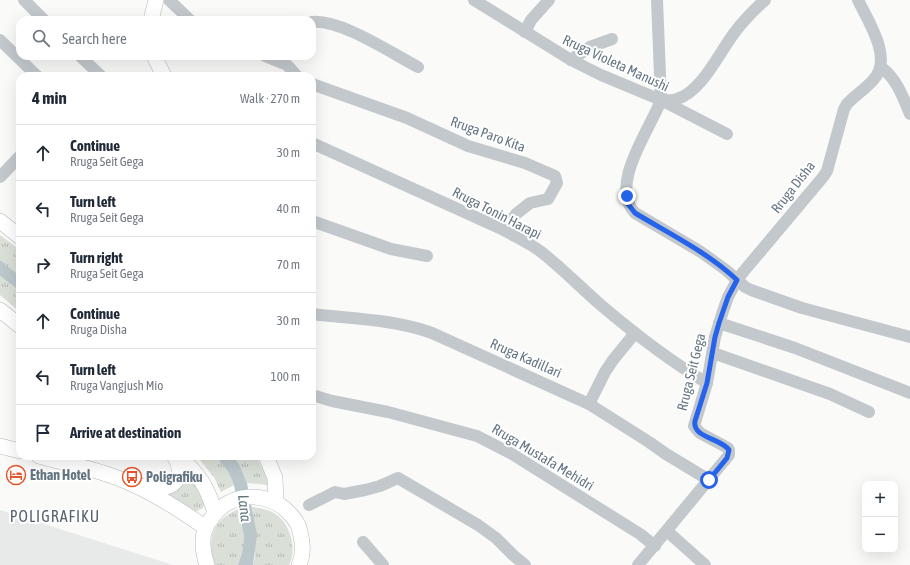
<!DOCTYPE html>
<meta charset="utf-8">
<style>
:root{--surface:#fff;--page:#f6f6f7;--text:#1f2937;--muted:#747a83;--line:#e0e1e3}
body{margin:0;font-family:"Asap Condensed",sans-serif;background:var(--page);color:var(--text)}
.controls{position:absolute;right:12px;bottom:12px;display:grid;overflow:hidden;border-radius:8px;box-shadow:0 4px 16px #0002}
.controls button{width:36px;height:36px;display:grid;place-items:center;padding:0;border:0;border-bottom:1px solid var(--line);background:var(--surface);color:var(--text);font:20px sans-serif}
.stop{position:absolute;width:12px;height:12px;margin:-9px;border:3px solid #2563eb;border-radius:50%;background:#fff}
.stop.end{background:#2563eb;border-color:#fff;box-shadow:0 1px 4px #0008}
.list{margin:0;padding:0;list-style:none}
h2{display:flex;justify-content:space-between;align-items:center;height:52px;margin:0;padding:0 16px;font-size:17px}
h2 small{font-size:13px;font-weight:400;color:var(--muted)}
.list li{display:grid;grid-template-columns:26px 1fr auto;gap:12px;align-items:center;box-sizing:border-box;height:56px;padding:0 16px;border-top:1px solid var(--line)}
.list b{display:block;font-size:15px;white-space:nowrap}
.list p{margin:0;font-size:13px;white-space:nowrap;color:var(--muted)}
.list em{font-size:13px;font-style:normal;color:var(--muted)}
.icon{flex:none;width:22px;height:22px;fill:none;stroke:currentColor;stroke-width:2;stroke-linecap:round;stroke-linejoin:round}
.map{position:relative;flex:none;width:910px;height:565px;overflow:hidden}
.search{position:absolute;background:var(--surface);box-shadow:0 4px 16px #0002;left:16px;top:16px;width:300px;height:44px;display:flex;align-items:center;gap:10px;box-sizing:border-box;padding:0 14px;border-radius:12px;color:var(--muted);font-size:15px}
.panel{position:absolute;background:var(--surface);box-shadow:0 4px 16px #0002;left:16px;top:72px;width:300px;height:388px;border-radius:12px}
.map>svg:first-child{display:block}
.built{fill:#e8e9e9}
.grass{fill:url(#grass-tufts)}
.water{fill:#bbc7cb}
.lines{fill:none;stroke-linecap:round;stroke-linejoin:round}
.major-casing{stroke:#b5babe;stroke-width:16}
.minor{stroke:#c3c8cc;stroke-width:12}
.major{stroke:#fff;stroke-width:15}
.route{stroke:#2563eb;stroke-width:5}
.labels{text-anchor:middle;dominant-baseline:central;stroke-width:4;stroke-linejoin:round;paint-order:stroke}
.street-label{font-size:14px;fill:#657683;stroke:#fff}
.poi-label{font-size:14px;font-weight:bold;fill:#657683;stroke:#fff;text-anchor:start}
.water-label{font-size:15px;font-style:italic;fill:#60757c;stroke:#fff}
.quarter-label{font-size:16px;letter-spacing:1px;fill:#57646e;stroke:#fff}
</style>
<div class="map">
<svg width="910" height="565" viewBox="0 0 910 565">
<defs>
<pattern id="grass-tufts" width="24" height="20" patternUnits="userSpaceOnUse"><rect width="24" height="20" fill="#dadfd7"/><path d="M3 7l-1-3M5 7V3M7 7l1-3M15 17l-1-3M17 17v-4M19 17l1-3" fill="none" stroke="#b4b9b4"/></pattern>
</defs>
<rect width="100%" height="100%" fill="#fafaf8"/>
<polygon class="built" points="0,510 173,565 0,565"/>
<g class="grass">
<polygon points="0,235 20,250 20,276 0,260"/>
<polygon points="0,276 20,291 20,312 0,295"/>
<polygon points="197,456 216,456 229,473 234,485 221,492 215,479"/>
<polygon points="233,456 256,456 264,472 269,485 247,483 239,464"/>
<polygon points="184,469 205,501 203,508 195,512 158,492"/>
<path d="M252,507C261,508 271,510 278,516C291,526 297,551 289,565H253L255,557Z"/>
<path d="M238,509L244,537L242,553L238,565H213C208,537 211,522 238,509Z"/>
</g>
<g class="water">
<polygon points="0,260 20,276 20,291 0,276"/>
<polygon points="216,456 233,456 239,464 247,483 257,535 253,565 238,565 242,553 244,537 234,485 229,473"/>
</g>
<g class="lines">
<defs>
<g id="major">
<polyline points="151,20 156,0"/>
<polyline points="154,56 164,76"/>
<polyline points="0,221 20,237"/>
<polyline points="0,310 20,326"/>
<polyline points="0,446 20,451"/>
<path d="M39,456C64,463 91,468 115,477C146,488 179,509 206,528"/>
<path d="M179,456C200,476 207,486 215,513"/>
<polyline points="266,456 275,478 276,502"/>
<path d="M140,486C148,487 158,489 166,487C181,484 182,466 174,456"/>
<path d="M207,565C203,553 201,541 205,529C206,526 209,522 211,519C229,491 269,490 290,514C295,519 299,525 300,532C303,543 304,554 299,565"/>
</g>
</defs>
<use href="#major" class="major-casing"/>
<g class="minor">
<polyline points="24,0 44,20"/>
<polyline points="169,0 190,20"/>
<polyline points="474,0 571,60 601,75 661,100 727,134"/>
<path d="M657,0L661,100C651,128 608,185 635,213L701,252L726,270L745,287L751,290L802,308L910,337"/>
<path d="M312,22C341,19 391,53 418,67"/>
<polyline points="525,32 531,20 549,0"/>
<polyline points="0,40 37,76"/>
<polyline points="80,56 101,76"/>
<polyline points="265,56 287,65 297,76"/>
<polyline points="571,60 590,47 612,39"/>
<path d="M881,67C897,79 903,97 910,114"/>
<polyline points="312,84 407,118 468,146 525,163 555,176 557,183 548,199 530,203 516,214 504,230"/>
<path d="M662,100C667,100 672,101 677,99C702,92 720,51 735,32C744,20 754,10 765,0"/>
<path d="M312,143L504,230C516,237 529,243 540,251C562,268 581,288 602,306C635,334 670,361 707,383"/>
<polyline points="0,177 20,156"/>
<polyline points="312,221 391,249 427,256"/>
<path d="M312,314C352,319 393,319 432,333L589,404L649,442L666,454L709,480"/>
<polyline points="719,323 795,348 910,393"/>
<polyline points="713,353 830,394 869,412"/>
<polyline points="312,395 332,401 388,412 477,436 512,454 640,534 655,546"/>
<polyline points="589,404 605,372 613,360 635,333"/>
<polyline points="309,505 335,492 344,494 365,490 380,486 398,478 478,525 496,538 513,555 525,565"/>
<polyline points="667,531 705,565"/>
<polyline points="363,542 383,565"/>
<path d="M638,565L729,455V450L728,448L700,433L694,426L707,383L715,337L723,311L728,297L737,280L744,271L823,177L827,171L844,109L847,104C855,95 866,89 874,79C893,58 868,21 858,0"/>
</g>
<use href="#major" class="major"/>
</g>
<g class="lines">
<path class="route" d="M627,196L628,204L635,213C670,234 707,252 737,280L728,297L719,323L715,337L707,383L695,421C692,438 721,438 729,450L727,458L709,480"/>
</g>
<defs>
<symbol id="hotel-ring" viewBox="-11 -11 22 22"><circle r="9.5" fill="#fff" stroke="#e4572e" stroke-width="1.5"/><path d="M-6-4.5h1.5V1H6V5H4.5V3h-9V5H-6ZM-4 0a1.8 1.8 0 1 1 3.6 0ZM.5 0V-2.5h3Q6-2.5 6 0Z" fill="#e4572e"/></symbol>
<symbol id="bus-ring" viewBox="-11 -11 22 22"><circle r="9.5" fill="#fff" stroke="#e4572e" stroke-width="1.5"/><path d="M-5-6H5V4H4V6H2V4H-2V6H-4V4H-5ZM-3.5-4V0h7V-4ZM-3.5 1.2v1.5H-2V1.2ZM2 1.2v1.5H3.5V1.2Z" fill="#e4572e"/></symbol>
</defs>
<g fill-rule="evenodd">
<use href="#hotel-ring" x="5" y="464" width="22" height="22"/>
<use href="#bus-ring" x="121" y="466" width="22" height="22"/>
</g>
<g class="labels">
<g class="street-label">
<text transform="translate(616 63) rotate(25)">Rruga Violeta Manushi</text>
<text transform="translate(488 134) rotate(20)">Rruga Paro Kita</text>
<text transform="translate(793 187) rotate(-52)">Rruga Disha</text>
<text transform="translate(497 213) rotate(27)">Rruga Tonin Harapi</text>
<text transform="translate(526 358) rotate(24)">Rruga Kadillari</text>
<text transform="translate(691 372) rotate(-76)">Rruga Seit Gega</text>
<text transform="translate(543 457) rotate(31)">Rruga Mustafa Mehidri</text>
</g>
<g class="poi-label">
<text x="30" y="475">Ethan Hotel</text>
<text x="146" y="477">Poligrafiku</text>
</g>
<g class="water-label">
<text transform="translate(245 508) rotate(83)">Lana</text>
</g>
<g class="quarter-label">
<text x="55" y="516">POLIGRAFIKU</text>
</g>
</g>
</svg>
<div class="controls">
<button>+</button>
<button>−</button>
</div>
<div class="stop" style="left:709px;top:480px"></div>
<div class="stop end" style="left:627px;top:196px"></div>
<div class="search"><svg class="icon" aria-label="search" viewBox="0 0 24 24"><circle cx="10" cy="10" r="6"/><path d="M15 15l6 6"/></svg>Search here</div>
<section class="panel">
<h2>4 min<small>Walk · 270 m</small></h2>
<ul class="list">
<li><svg class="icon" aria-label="ahead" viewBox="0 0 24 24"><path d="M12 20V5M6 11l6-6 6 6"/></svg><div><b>Continue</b><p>Rruga Seit Gega</p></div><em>30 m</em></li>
<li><svg class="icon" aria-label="left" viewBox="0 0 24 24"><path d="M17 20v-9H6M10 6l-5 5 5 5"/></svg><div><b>Turn left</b><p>Rruga Seit Gega</p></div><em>40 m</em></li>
<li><svg class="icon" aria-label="right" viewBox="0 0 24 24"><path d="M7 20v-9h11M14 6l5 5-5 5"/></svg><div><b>Turn right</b><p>Rruga Seit Gega</p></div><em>70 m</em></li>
<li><svg class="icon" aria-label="ahead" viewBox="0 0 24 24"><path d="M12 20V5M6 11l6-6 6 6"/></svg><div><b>Continue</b><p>Rruga Disha</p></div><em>30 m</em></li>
<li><svg class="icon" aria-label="left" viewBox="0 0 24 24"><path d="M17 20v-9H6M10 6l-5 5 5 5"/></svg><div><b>Turn left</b><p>Rruga Vangjush Mio</p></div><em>100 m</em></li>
<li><svg class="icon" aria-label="arrive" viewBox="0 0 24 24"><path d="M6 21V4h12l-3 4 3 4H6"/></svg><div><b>Arrive at destination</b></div></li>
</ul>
</section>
</div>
